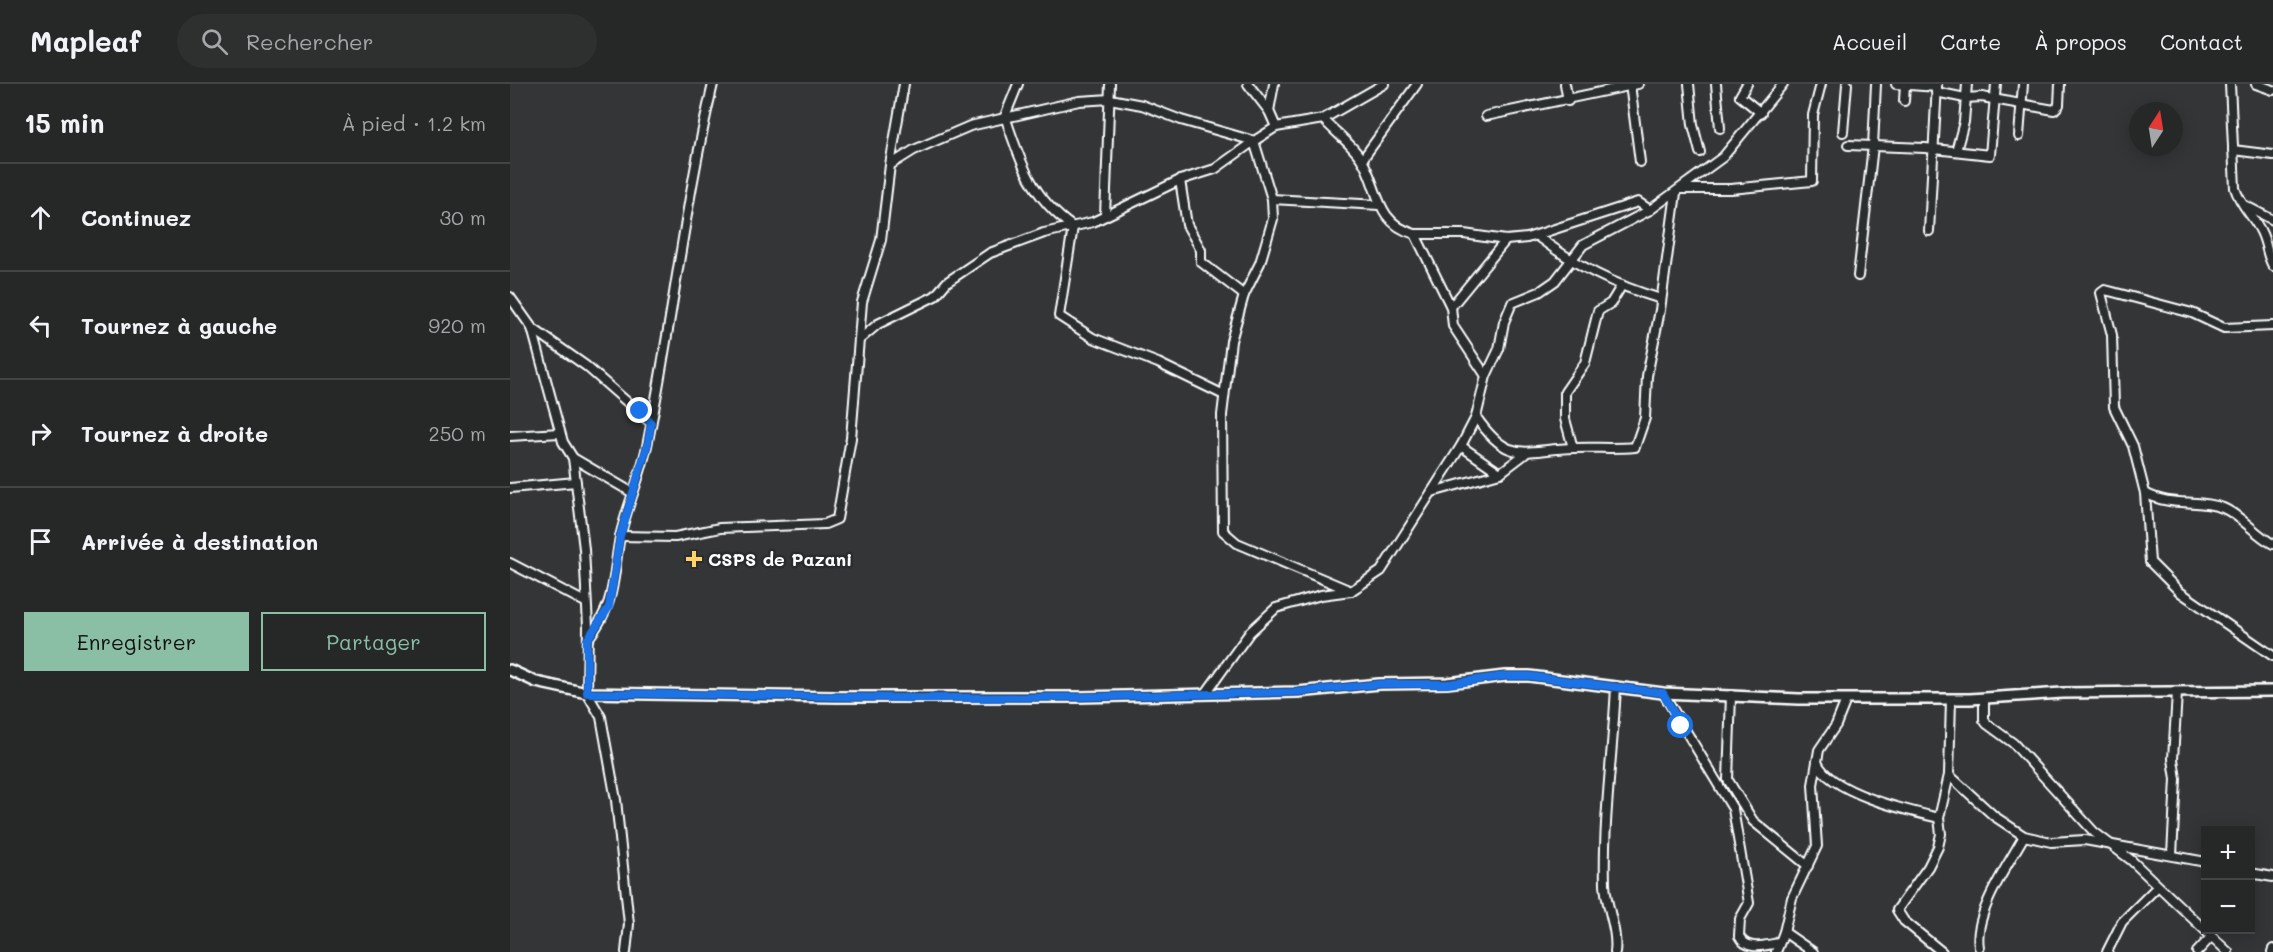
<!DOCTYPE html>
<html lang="fr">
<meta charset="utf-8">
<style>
:root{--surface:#262828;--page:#2e3030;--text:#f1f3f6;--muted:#a4a6a8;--line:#424445;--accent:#8abfa5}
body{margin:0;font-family:Mali,sans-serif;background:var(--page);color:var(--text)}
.controls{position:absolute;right:18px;bottom:18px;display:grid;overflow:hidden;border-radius:0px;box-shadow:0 3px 15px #0003}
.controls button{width:54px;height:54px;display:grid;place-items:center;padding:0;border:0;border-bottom:2px solid var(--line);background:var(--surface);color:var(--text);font:30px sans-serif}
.compass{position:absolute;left:1619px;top:18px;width:54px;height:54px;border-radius:50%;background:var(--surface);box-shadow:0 3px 15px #0003;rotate:12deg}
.stop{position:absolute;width:18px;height:18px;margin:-14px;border:4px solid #1a73e8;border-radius:50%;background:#fff}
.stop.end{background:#1a73e8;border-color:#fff;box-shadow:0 2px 6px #0008}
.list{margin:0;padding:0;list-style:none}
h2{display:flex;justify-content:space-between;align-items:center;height:78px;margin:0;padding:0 24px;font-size:26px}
h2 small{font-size:20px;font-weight:400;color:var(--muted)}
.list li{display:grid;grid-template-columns:39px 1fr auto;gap:18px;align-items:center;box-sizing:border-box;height:108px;padding:0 24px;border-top:2px solid var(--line)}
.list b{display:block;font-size:22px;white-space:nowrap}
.list em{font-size:20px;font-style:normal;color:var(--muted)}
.actions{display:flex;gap:12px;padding:18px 24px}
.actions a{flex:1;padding:14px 0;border:2px solid var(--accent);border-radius:0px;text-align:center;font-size:21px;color:var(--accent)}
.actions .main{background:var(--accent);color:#111}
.icon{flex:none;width:33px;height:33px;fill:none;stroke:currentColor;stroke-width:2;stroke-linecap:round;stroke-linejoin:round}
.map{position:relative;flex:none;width:1763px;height:868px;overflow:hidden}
header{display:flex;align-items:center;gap:36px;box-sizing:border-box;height:84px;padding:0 30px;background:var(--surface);border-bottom:2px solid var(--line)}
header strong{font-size:28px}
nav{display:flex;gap:33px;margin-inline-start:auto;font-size:21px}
.search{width:420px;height:54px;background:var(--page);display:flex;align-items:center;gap:15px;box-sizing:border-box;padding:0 21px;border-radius:33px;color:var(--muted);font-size:22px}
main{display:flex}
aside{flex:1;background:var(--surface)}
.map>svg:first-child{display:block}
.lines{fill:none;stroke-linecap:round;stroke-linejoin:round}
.minor-casing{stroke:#fff;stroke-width:12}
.tertiary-casing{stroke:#fff;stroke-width:14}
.minor{stroke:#2a2d2e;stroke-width:8}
.tertiary{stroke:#2a2d2e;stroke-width:9}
.route{stroke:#1a73e8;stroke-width:8}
.poi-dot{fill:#ffd166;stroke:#2a2d2e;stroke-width:2}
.labels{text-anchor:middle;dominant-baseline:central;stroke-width:5;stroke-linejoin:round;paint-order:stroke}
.poi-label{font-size:18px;font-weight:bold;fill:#fff;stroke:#2a2d2e;text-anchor:start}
</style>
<header>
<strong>Mapleaf</strong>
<div class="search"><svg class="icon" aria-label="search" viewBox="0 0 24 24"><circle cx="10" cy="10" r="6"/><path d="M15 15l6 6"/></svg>Rechercher</div>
<nav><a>Accueil</a><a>Carte</a><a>À propos</a><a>Contact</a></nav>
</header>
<main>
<aside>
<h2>15 min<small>À pied · 1.2 km</small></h2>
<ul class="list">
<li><svg class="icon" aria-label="ahead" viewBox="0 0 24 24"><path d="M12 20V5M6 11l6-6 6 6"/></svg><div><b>Continuez</b></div><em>30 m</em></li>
<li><svg class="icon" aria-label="left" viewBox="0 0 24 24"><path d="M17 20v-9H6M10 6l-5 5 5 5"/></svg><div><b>Tournez à gauche</b></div><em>920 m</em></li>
<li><svg class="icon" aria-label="right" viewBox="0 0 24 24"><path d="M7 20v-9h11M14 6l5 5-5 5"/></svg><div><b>Tournez à droite</b></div><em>250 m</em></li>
<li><svg class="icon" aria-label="arrive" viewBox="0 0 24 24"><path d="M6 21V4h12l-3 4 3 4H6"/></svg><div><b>Arrivée à destination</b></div></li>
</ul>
<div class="actions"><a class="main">Enregistrer</a><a>Partager</a></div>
</aside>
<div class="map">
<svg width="1763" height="868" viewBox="0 0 1763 868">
<rect width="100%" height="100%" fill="#333536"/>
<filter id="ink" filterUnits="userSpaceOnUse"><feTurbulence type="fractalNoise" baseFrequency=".0167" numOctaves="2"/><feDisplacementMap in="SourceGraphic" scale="12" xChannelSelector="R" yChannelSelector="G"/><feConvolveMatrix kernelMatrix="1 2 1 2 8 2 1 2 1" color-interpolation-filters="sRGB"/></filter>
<g filter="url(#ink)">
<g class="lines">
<defs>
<g id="minor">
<path d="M508,0L495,32C510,78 522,114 563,143L549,232L583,254L648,279L714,311"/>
<polyline points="738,0 759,27 766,43"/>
<polyline points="1055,0 1058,17"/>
<polyline points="1120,0 1130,78"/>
<polyline points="1179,0 1183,41 1190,68"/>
<polyline points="1206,0 1210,44"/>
<polyline points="1237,0 1230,12 1251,29"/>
<polyline points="1386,0 1427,3"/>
<path d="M1720,0L1725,104C1730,122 1745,133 1752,150C1757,161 1757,172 1763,182"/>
<polyline points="1746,0 1763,6"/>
<polyline points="1426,8 1455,14 1472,13 1544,26 1549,21 1550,0"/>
<polyline points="1394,17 1395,0"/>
<polyline points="759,27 764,0"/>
<polyline points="976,32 1128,0"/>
<path d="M813,35C825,48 843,61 852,76C869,104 865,139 905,150L941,223L943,242L976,292"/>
<polyline points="1333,48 1337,0"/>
<polyline points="1509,52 1513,0"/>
<polyline points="1338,61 1415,64 1480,71 1486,0"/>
<polyline points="1723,66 1763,71"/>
<polyline points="1446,67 1454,38 1457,0"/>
<polyline points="852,76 907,0"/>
<polyline points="380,81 394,0"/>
<polyline points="670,96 677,141 691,166 691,178 734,211"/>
<polyline points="1171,105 1221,105 1302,97 1303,31 1311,0"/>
<polyline points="762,115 869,121"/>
<polyline points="1736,122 1763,136"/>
<polyline points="595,132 600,0"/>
<polyline points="1419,147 1427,0"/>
<polyline points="905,150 954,150 996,156 1017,154 1128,118 1140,126"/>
<path d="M1027,152C1066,182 1104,201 1151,215"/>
<polyline points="1348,192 1363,62 1366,0"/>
<polyline points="0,213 22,244 53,358 63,374 74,465 78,543 77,609 91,633 106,716 119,840 116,868"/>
<polyline points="941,223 996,156"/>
<polyline points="1763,242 1714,244 1682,229 1603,208 1595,206 1591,209 1602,251 1604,323 1623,362 1635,409 1640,478 1670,508 1763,572"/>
<polyline points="22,244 76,282 141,339"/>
<polyline points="349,256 368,240 425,212 437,198 480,169 534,149 583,138 670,96 705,85 744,57 762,115 763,135 750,179 734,211 721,257 712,331 713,447 727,459 841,507"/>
<path d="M966,333C1000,382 1014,365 1064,364C1084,363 1104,365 1125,363L1135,334L1137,292L1150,226L1166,109"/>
<polyline points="0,352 50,349"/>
<polyline points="951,362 990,389"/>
<polyline points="1063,364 1055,335 1055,308 1075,279 1088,227 1101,219 1112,201"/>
<polyline points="63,374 123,409"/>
<polyline points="0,404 66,398"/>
<polyline points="922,408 990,389 1015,370"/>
<path d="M1635,409C1662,424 1686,414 1713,424C1731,431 1745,451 1763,460"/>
<polyline points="110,452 165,453 210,444 315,440 327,435 341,354 352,218 371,156 380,81 404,66 460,42 569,17 600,15 632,21 671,36 744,57 766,43 813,35 874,0"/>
<polyline points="0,479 75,518"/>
<path d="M78,555C107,518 102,495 110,453C117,421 132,390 138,357C162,239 175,118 203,0"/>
<polyline points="696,609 740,548 766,524 811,511 841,507 871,487 951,362 966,333 976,292 989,265 994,238 1002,219 1029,208 1045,197 1073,161 1140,126 1213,73 1273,0"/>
<path d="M1153,609L1223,725L1239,819L1230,835L1229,852C1237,868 1255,861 1269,859"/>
<polyline points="1221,611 1218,696 1243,737 1298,782"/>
<polyline points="1474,614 1474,636 1477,640 1503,659 1584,748 1621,776 1718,868"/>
<polyline points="1441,615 1439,691 1484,732 1514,752 1541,758 1575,756 1696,778"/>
<path d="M1307,678C1320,709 1399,727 1429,734"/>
<polyline points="1662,771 1666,695 1663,675 1667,609"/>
<polyline points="1740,789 1763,793"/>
<polyline points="1274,848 1303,868"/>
<path d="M1469,863C1463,830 1498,781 1514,752"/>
<path d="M1105,868C1108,846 1096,823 1095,800C1093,734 1103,668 1106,602"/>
<polyline points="1266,868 1274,848 1282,814 1307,762 1303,701 1309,666 1326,641 1336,616"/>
<polyline points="1432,868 1394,837 1387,826 1418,783 1428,763 1431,750 1429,734 1439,691"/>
<polyline points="1597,868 1612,838 1647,803"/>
<polyline points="1687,868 1701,853"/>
<polyline points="1762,868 1763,865"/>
</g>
<polyline id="tertiary" points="0,586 26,598 77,609 326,613 570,613 788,608 869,600 937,599 995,592 1019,592 1153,609 1289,615 1460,615 1552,609 1763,607"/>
</defs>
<use href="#minor" class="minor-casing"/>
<use href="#tertiary" class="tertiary-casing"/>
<use href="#minor" class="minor"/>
<use href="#tertiary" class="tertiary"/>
</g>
</g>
<g class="lines" filter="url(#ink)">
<polyline class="route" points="130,327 141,339 138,359 110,452 99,523 77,556 77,609 407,614 570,613 788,608 869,600 937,600 995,592 1019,592 1153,609 1171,642"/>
</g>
<path class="poi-dot" d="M181 466h6v6h6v6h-6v6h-6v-6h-6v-6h6z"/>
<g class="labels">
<g class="poi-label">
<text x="198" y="475">CSPS de Pazani</text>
</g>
</g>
</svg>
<div class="controls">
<button>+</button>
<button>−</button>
</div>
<svg class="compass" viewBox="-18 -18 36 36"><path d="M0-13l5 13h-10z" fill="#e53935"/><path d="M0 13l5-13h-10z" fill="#a4a6a8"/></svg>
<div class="stop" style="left:1171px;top:642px"></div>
<div class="stop end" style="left:130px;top:327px"></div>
</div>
</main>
